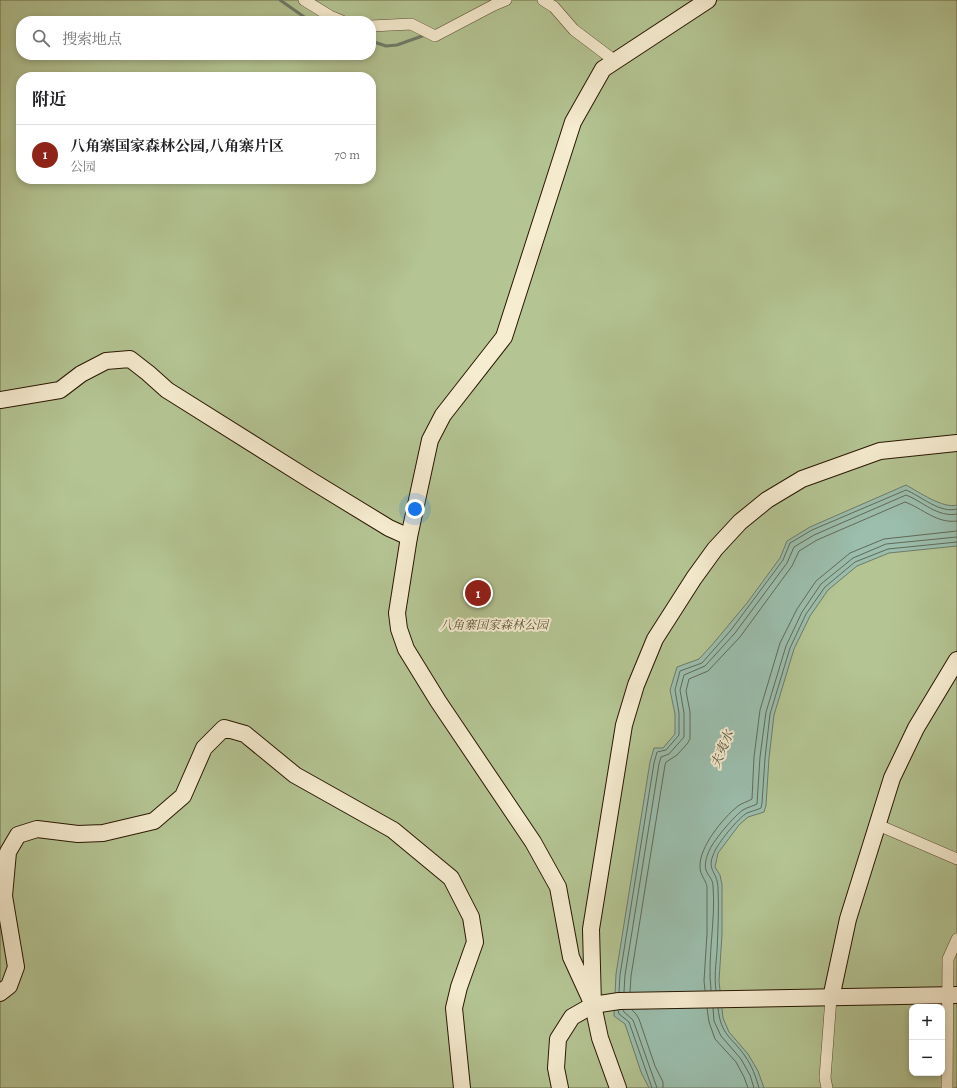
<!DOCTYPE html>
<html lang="zh">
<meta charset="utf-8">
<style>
:root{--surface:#fff;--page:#f6f6f6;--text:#202124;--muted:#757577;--line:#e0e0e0;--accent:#8f2418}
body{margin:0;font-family:Alegreya,"Noto Serif SC",serif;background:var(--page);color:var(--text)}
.controls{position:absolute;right:12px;bottom:12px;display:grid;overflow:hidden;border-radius:8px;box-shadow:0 2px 6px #0003}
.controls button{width:36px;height:36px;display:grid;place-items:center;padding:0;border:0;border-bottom:1px solid var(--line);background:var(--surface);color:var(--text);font:20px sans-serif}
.you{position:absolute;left:415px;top:509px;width:14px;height:14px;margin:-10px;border:3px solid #fff;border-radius:50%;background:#1a73e8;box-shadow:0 0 0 6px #1a73e833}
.badge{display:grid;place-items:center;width:26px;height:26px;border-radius:50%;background:var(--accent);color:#fff;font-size:13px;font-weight:700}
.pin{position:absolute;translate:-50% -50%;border:2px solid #fff;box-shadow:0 1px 4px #0006}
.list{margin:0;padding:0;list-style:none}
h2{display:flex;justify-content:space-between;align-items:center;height:52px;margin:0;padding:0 16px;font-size:17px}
h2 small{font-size:13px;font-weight:400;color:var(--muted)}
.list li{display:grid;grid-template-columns:26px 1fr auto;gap:12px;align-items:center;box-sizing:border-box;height:60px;padding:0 16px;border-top:1px solid var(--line)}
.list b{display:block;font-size:15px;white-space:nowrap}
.list p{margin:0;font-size:13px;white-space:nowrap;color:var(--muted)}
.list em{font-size:13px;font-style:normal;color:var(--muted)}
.icon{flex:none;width:22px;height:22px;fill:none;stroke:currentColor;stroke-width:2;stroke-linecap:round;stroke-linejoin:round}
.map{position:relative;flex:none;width:957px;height:1088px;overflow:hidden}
.search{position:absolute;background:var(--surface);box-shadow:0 2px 6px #0003;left:16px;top:16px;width:360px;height:44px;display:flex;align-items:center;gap:10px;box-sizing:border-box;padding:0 14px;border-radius:16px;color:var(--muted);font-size:15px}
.panel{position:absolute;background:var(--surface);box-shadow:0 2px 6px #0003;left:16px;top:72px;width:360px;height:112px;border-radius:16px}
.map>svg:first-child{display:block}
.green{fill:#b4c493;stroke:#6e6d4a;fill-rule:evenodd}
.water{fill:#9bbead;stroke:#6d7b68}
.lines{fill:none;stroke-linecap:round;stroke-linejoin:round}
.shore{stroke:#626a57;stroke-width:1}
.stream{stroke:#6d7b68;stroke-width:3}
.street-casing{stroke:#5b492e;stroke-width:12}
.secondary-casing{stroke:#291601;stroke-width:18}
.street{stroke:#f6ecd0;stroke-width:11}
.secondary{stroke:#f6ecd0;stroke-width:16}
.labels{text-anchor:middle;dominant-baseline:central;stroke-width:4;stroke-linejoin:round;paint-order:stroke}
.park-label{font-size:12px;font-style:italic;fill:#5a5334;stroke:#f6ecd0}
.water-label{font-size:13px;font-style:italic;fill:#51513d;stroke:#f6ecd0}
</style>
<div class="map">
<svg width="957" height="1088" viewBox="0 0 957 1088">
<rect width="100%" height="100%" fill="#f1e2b7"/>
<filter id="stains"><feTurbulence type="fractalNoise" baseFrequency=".005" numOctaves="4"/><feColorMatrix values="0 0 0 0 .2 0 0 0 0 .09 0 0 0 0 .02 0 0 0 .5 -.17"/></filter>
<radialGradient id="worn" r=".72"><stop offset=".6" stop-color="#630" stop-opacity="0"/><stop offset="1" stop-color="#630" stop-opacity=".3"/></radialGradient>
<path class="green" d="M0,0H957V1088H0ZM21,21H371V55H21ZM21,77H371V179H21ZM912,1007H942V1073H912Z"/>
<path class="water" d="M906,485C919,492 943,509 957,505V546L889,553L857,566L828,590L810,616L794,649L774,715L769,758L766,805L764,812L748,817L739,825L718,853L715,867L720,875L722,885V934L719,981L723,1018L729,1032L748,1054L758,1071L764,1088H649L641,1072L625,1024L614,1016L616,974L650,762L654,748H663L675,734V714L670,690L677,667L699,659L712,645L747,603L780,558L787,541L810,527Z"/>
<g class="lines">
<g class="shore">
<path d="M705,990L704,981L707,934V887C706,880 700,875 700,867C699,847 723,818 738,806C742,803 747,802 752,799L754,757L760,710L780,643L797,609L816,581L850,553L884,539L957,531"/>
<path d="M711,990C707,957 716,920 713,886C713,879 708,876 706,870C704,864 707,855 710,849C714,840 735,815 743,810C748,807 753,806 757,804L760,757L766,712L786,646L802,612L821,584L853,558L886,544L957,537"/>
<path d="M716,990C714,977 716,964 717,951C718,930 719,908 718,887C717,871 706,870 714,853C717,844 739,817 747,813C752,811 757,810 761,808L762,803L765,758L770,714L790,648L806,614L825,587L855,562L888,549L957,542"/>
<path d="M619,992L620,975L654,763L657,752L666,750L679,735V713L675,690L680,671L702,663L731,630L783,560L790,543L812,530L906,490C921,496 940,514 957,509"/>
<path d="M624,992L625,975L659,764L661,757L669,754L684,737V713L680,690L684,675L705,666L735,633L787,563L794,547L814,535L906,495C922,501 938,518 957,514"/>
<path d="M630,992L631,976L665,765L666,762L677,755L687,744L690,739V712L686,691L689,679L708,671L740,637L792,566L799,551L817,540L905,502C922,508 937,524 957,521"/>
<polyline points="707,1008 709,1022 715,1039 736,1062 744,1077 748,1088"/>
<polyline points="713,1008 714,1021 721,1036 741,1059 750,1075 754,1088"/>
<path d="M718,1008C721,1036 731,1036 745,1056C752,1066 756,1077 759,1088"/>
<polyline points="618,1010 619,1014 629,1022 652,1088"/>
<polyline points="623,1010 624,1012 633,1020 657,1088"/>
<polyline points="632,1010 636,1014 639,1019 655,1066 663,1082 663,1088"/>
</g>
<g class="stream">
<polyline points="280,0 310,21"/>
<polyline points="371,41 386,46 397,45 425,35"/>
</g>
<defs>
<g id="street">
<polyline points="304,0 330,16 342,21"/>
<polyline points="543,0 554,7 574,30 615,61"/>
<polyline points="371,26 411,24 435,36 494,5 506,0"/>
<polyline points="878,825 957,859"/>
<polyline points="827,1088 825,1078 831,998"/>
<polyline points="947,1088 948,959 957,939"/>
</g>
<g id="secondary">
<polyline points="0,400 60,390 81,374 106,361 130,359 148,373 167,390 312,481 389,528 409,537"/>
<polyline points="0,993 9,986 16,967 4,896 8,852 18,835 37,829 78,834 103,833 154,821 183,796 204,748 224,728 245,734 295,775 393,830 451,878 471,917 475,942 459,987 454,1008 462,1088"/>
<polyline points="831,998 848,919 892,778 916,728 957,660"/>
<polyline points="593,1005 571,957 558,887 533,842 438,701 406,649 399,629 397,613 409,537 430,440 443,415 504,337 573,122 603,69 708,0"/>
<polyline points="560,1088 556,1068 558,1039 572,1017 593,1005 619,1001 957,995"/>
<polyline points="618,1088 600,1038 593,1005 591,929 624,725 636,685 655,639 694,578 715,549 740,522 767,500 802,479 880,451 957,443"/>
</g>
</defs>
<use href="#street" class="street-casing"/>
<use href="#secondary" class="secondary-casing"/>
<use href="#street" class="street"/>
<use href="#secondary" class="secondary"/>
</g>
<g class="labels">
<g class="park-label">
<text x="494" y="625">八角寨国家森林公园</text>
</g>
<g class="water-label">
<text transform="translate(722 749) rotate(-68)">夫夷水</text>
</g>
</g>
<rect width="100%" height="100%" filter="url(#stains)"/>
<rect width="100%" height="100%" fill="url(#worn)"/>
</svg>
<div class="controls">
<button>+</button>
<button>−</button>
</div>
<div class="you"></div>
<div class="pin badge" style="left:478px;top:593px">1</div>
<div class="search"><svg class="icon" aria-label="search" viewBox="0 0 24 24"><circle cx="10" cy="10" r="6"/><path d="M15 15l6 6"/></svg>搜索地点</div>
<section class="panel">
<h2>附近<small></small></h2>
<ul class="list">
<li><span class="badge">1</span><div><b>八角寨国家森林公园,八角寨片区</b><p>公园</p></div><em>70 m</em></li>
</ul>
</section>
</div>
